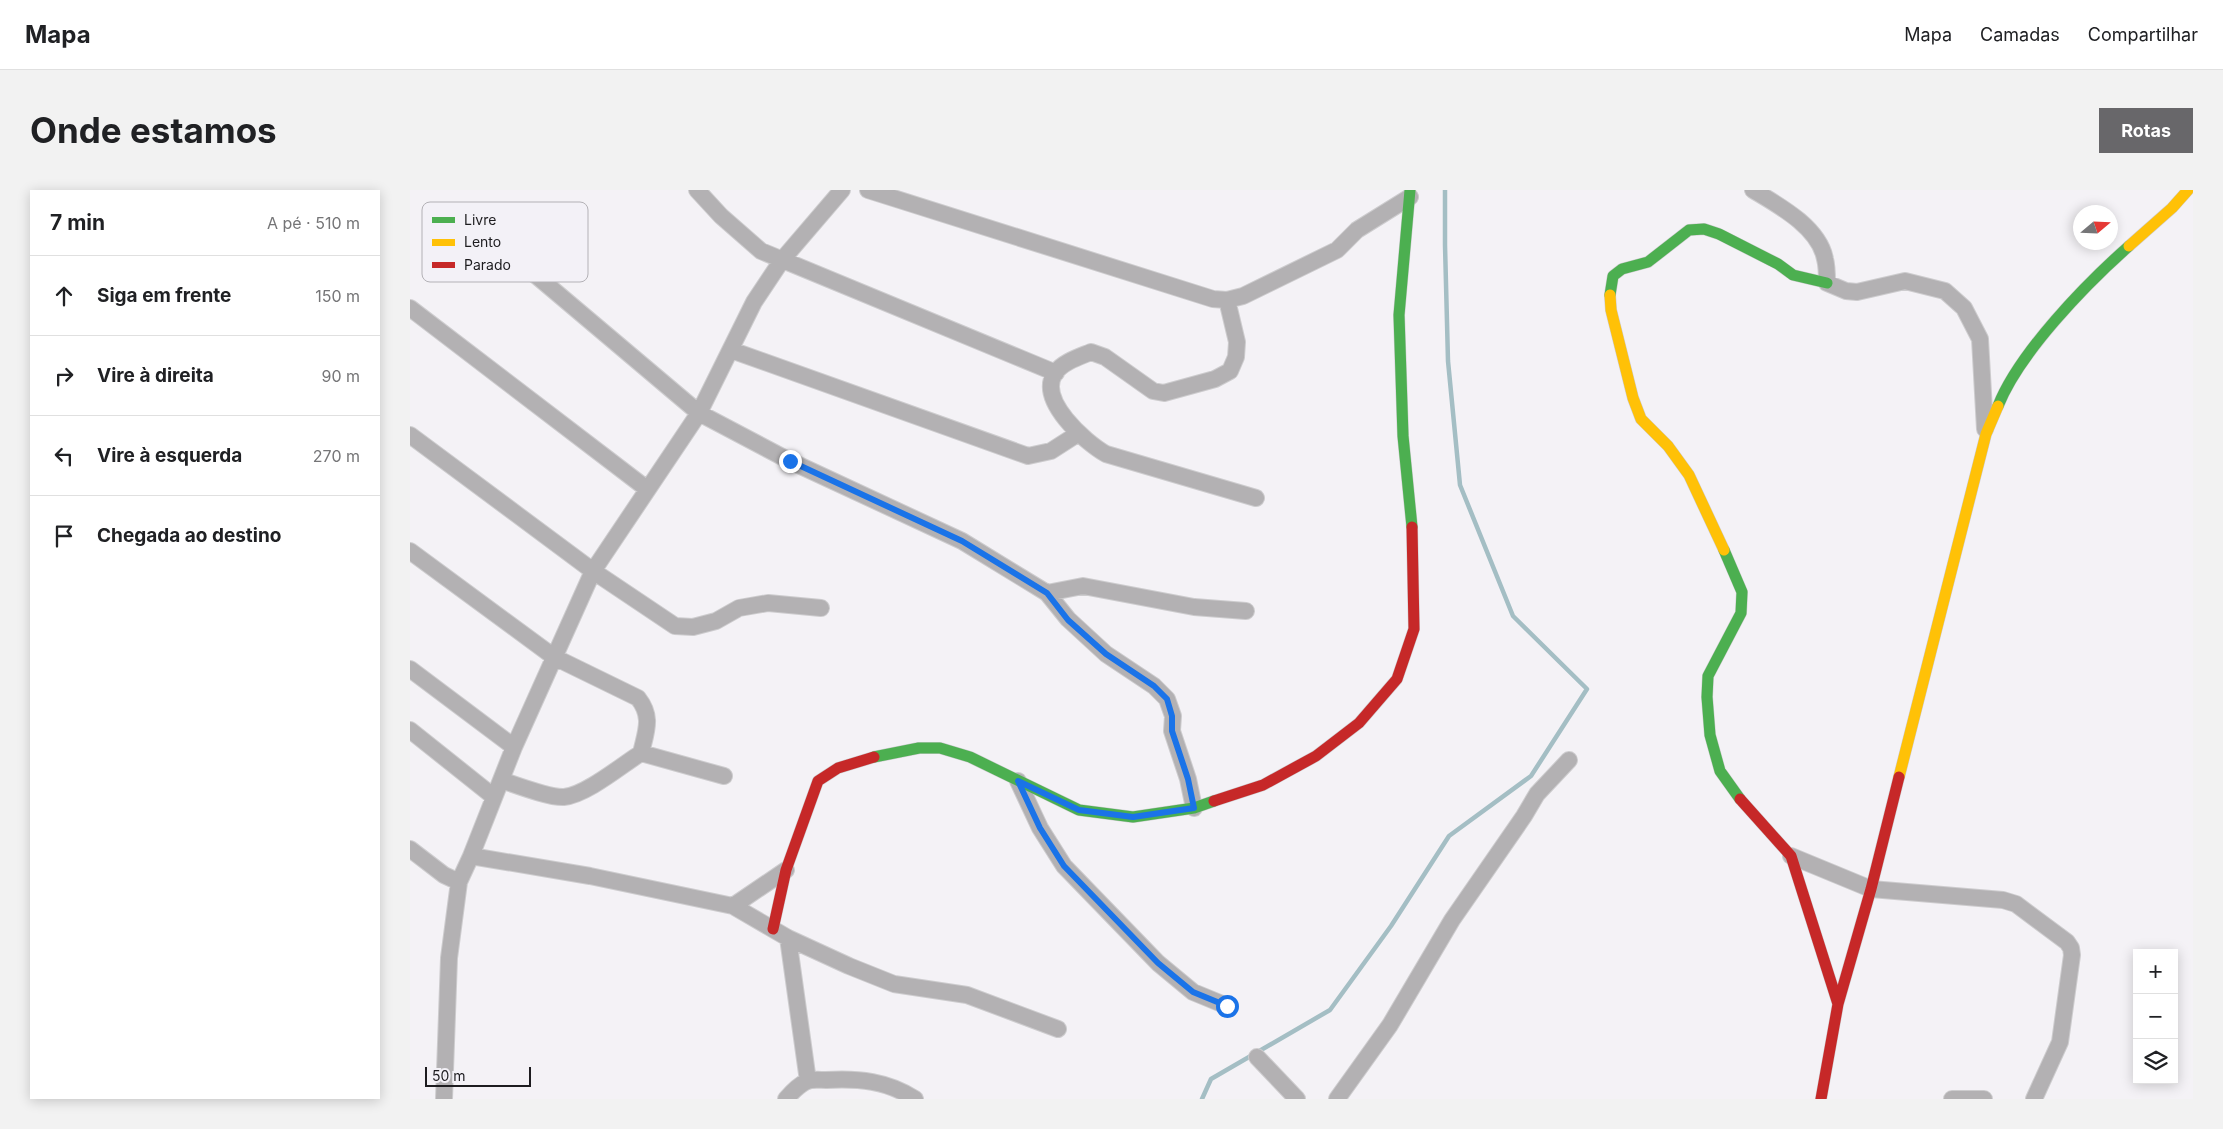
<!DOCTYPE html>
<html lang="pt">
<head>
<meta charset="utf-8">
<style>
	body { margin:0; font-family:Inter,sans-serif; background:#f2f2f2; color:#202124 }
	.controls { position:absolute; right:15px; bottom:15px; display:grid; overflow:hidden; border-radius:0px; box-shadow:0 2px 12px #0003 }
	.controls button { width:45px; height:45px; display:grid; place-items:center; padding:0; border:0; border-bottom:1px solid #e0e0e0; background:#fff; color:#202124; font:25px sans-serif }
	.compass { position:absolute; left:1663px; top:15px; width:45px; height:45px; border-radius:50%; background:#fff; box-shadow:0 2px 12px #0003; rotate:71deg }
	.scale { position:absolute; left:15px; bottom:12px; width:106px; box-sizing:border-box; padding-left:5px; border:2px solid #1d1c1f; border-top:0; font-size:14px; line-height:18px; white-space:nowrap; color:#1d1c1f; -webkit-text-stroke:4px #f3f1f7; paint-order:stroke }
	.stop { position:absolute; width:15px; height:15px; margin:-11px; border:4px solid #1a73e8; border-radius:50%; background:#fff }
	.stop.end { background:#1a73e8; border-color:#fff; box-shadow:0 1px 5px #0008 }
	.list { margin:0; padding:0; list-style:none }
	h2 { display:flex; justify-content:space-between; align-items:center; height:65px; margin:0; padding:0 20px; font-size:21px }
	h2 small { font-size:16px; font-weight:400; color:#757577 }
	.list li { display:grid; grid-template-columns:32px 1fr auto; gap:15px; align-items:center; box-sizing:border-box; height:80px; padding:0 20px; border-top:1px solid #e0e0e0 }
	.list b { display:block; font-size:19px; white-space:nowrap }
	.list em { font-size:16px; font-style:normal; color:#757577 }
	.icon { flex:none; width:28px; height:28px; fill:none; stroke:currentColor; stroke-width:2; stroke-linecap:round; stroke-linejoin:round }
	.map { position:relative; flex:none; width:1783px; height:909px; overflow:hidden; border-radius:0px }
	header { display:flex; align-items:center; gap:30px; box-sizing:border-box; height:70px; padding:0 25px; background:#fff; border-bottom:1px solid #e0e0e0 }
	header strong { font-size:24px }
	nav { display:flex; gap:28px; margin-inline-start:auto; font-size:18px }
	.intro { display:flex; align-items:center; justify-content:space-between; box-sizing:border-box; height:120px; padding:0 30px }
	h1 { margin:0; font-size:35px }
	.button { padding:12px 22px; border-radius:0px; background:#68676a; color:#fff; font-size:18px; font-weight:700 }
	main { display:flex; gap:30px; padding:0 30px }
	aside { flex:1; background:#fff; border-radius:0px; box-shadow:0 2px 12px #0003 }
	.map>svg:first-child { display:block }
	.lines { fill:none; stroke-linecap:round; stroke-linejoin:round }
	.stream { stroke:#a4bec4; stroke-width:4.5 }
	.street-casing { stroke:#cdccce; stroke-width:18 }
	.fast-casing { stroke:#cdccce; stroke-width:12 }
	.slow-casing { stroke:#cdccce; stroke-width:12 }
	.jam-casing { stroke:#cdccce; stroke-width:12 }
	.street { stroke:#b3b1b3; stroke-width:16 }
	.fast { stroke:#4caf50; stroke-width:11 }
	.slow { stroke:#ffc107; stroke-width:11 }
	.jam { stroke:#c62828; stroke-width:11 }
	.route { stroke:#1a73e8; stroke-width:6 }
	.key { fill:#f3f1f7; stroke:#b3b1b6; stroke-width:1 }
	.key-label { font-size:14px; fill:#1d1c1f }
</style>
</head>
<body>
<header>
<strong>Mapa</strong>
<nav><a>Mapa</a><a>Camadas</a><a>Compartilhar</a></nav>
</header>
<div class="intro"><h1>Onde estamos</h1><a class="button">Rotas</a></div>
<main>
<aside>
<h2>7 min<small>A pé · 510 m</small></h2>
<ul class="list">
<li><svg class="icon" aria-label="ahead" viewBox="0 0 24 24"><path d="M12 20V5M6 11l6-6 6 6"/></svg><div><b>Siga em frente</b></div><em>150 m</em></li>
<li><svg class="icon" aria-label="right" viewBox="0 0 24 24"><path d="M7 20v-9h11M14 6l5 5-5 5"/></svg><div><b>Vire à direita</b></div><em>90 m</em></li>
<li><svg class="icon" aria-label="left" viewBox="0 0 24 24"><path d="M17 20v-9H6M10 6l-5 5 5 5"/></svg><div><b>Vire à esquerda</b></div><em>270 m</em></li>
<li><svg class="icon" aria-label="arrive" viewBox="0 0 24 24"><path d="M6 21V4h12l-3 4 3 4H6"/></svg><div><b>Chegada ao destino</b></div></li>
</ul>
</aside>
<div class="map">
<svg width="1783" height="909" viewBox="0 0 1783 909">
	<rect width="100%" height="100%" fill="#f4f2f6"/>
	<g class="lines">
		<path class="stream" d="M 792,909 L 801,889 L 920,820 L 981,736 L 1039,646 L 1121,586 L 1177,499 L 1103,426 L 1050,295 L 1038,171 L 1035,55 L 1035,0"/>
		<g class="street-casing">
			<path id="street" d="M 287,0 L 311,26 L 351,61 L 646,183
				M 458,0 L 803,109 L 817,110 L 833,106 L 927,60 L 947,40 L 1000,7
				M 1343,0 C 1368,15 1409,37 1415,69 C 1417,76 1417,85 1417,93 L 1436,101 L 1447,102 L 1495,91 L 1535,101 L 1554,118 L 1570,149 L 1575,239
				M 122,82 L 289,223 L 380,271 L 552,351 L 637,403 L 658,429 L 696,464 L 744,496 L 757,509 L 763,526 L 762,541 L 778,589 L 784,618
				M 817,110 L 827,152 L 826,167 L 820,181 L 805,189 L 754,203 L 743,201 L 695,167 L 681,162 C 669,167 653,172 645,183 C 627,210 675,252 696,264 L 846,308
				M 0,118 L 237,299
				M 321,160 L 618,266 L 641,261 L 669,243
				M 0,245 L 183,381 L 265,436 L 283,437 L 306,431 L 329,418 L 358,413 L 411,418
				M 0,361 L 144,467 L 228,508 C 243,527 236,541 231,563
				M 637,403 L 673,396 L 784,417 L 836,421
				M 0,479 L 104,557
				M 0,540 L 84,607
				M 91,590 C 106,595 140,608 154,607 C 176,605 212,575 231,563 L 314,586
				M 608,591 L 630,638 L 654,676 L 748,773 L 783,802 L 817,816
				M 0,659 L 34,685 L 49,692
				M 61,666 L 180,686 L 323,716 L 378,748 L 439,776 L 484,794 L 557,805 L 648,839
				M 1381,666 L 1461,699 L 1593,710 L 1606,714 L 1657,752 L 1661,758 L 1662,765 L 1650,852 L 1624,909
				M 323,716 L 376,680
				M 378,748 L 398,891
				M 847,867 L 887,909
				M 34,909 L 39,768 L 49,692 L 61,666 L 104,557 L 183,381 L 289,223 L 344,112 L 372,70 L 432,0
				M 376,909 C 382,902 389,895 397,891 C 402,889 410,890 416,890 C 448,888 478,891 505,909
				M 927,909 L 980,835 L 1042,730 L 1114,626 L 1127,604 L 1159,570
				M 1542,909 L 1574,909"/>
		</g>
		<g class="fast-casing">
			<path id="fast" d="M 1000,0 L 989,125 L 993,246 L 1002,337
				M 1200,105 L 1203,86 L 1212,79 L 1238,72 L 1279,40 L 1294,39 L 1309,44 L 1368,74 L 1383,85 L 1417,93
				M 1588,216 C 1609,163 1675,95 1719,56
				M 1314,360 L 1332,402 L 1331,423 L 1298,486 L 1297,507 L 1300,545 L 1310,581 L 1330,609
				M 464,567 L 509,558 L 530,558 L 560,567 L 669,620 L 723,627 L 784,618 L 804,611"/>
		</g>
		<g class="slow-casing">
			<path id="slow" d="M 1719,56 L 1762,18 L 1778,0
				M 1200,105 L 1201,120 L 1223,208 L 1231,229 L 1258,256 L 1279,285 L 1314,360
				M 1489,587 L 1576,244 L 1588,216"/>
		</g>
		<g class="jam-casing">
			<path id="jam" d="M 1330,609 L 1381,666 L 1428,814
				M 804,611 L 853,595 L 906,566 L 949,533 L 987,489 L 1004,439 L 1002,337
				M 363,739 L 376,680 L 408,591 L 428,578 L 464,567
				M 1411,909 L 1428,814 L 1461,699 L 1489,587"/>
		</g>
		<use href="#street" class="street"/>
		<use href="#fast" class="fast"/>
		<use href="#slow" class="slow"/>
		<use href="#jam" class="jam"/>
	</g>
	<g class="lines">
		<path class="route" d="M 380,271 L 552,351 L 637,403 L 658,430 L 696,464 L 744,496 L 757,509 L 762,526 L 762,541 L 778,589 L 784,618 L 723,627 L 669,620 L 608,591 L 630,638 L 654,676 L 748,773 L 783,802 L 817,816"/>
	</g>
	<rect x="12" y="12" width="166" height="80" rx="8" class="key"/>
	<rect x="22" y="27" width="23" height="6" fill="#4caf50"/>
	<rect x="22" y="49" width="23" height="7" fill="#ffc107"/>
	<rect x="22" y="72" width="23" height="6" fill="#c62828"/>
	<g class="key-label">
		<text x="54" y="35">Livre</text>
		<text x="54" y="57">Lento</text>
		<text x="54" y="80">Parado</text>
	</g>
</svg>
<div class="controls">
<button>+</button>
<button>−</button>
<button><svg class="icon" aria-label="layers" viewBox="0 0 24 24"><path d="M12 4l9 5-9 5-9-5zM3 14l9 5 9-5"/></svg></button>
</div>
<svg class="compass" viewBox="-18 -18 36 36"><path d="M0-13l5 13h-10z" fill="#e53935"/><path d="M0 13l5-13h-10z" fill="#757577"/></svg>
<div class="scale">50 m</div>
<div class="stop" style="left:817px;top:816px"></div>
<div class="stop end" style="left:380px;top:271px"></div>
</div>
</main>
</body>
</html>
